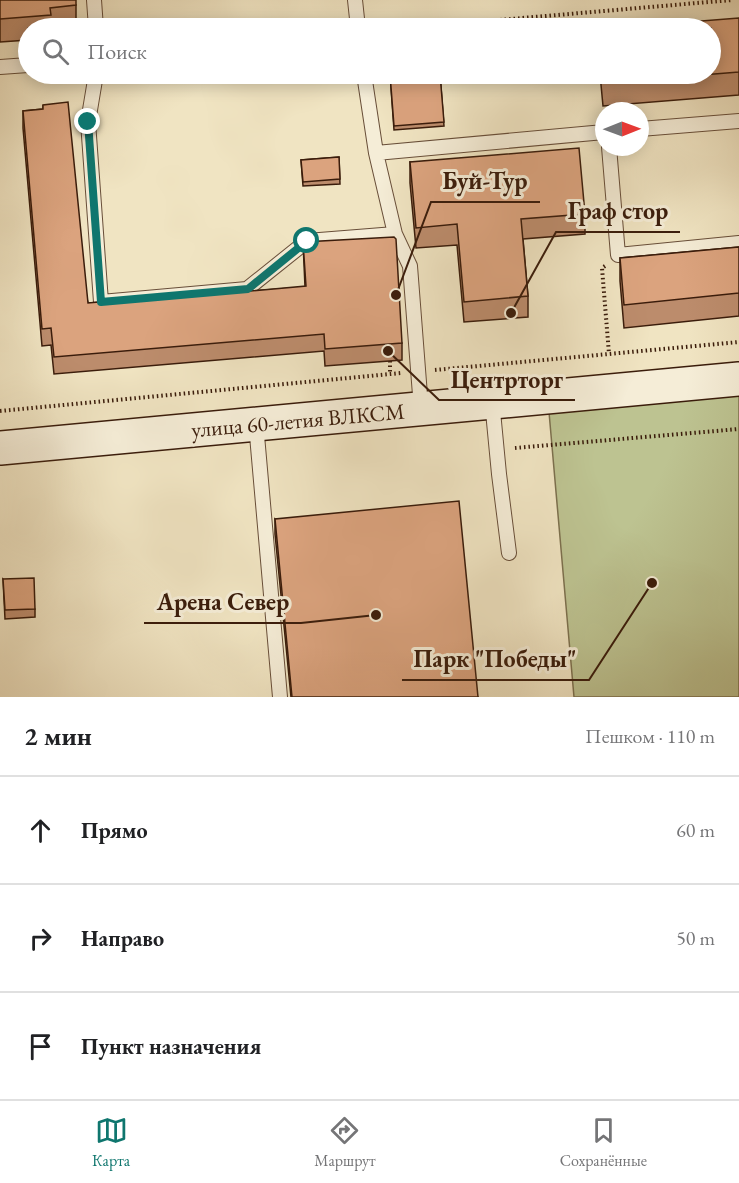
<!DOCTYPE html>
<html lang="ru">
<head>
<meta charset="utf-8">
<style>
	body { margin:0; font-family:"EB Garamond",serif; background:#f2f2f2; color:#202124 }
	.compass { position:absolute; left:595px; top:102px; width:54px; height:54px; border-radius:50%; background:#fff; box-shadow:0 3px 15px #0003; rotate:89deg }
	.stop { position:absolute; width:18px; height:18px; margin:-14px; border:4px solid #0f766e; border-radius:50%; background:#fff }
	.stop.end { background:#0f766e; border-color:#fff; box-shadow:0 2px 6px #0008 }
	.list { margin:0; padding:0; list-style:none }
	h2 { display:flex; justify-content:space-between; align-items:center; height:78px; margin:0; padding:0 24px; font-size:26px }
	h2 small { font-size:20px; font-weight:400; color:#757577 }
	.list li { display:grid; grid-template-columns:39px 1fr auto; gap:18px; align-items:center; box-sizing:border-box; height:108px; padding:0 24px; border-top:2px solid #e0e0e0 }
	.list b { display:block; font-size:22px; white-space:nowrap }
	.list em { font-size:20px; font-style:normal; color:#757577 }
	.icon { flex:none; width:33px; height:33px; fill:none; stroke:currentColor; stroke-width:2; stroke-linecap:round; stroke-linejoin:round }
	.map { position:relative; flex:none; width:739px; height:697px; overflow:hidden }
	.search { position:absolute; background:#fff; box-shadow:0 3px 15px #0003; left:18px; right:18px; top:18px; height:66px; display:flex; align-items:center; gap:15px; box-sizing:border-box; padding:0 21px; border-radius:33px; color:#757577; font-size:22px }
	.sheet { height:402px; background:#fff }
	nav { display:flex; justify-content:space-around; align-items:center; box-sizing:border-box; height:84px; border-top:2px solid #e0e0e0; background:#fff; font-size:16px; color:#757577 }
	nav a { display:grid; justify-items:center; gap:3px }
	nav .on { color:#0f766e }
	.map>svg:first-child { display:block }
	.green { fill:#bdc391; stroke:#7c704e; stroke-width:1.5 }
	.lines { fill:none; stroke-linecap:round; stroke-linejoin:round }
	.lane-casing { stroke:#684e39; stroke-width:16 }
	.secondary-casing { stroke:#3a1c0b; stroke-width:36 }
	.path { stroke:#3a1c0b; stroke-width:4; stroke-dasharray:1.5 3; stroke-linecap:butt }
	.lane { stroke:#f5edd7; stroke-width:14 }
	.secondary { stroke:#f5edd7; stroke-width:33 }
	.wall { fill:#bc8c6c; stroke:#3a1c0b; stroke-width:1.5 }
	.building { fill:#dba37e; stroke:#3a1c0b; stroke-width:1.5 }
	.route { stroke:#0f766e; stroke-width:8 }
	.labels { text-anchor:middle; stroke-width:6; stroke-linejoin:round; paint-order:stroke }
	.street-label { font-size:22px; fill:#3a1c0b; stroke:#f5edd7 }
	.leader { fill:none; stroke:#3a1c0b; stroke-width:2 }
	.callout-dot { fill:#3a1c0b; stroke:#f5edd7; stroke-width:2 }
	.callout-label { font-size:24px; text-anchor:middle; font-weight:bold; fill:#3a1c0b; stroke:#f5edd7; stroke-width:6; stroke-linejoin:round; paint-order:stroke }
</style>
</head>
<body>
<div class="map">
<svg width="739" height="697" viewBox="0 0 739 697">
	<rect width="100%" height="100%" fill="#f0e4c2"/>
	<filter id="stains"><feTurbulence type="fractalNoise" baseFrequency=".00333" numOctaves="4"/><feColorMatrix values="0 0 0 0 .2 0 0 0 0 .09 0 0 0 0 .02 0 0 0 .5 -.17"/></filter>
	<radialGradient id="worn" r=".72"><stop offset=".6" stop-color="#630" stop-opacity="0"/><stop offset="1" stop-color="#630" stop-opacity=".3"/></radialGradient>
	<path class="green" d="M 739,394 L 739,697 L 574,697 L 549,412 Z"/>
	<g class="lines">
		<g class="lane-casing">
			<path id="lane" d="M 94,0 L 96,28
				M 355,0 L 358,28
				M 0,67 L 28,65
				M 96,74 L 88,122 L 101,302 L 247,289 L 307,241 L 395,234
				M 364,74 L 376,153 L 395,234 L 410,266 L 421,408
				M 640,129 L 739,121
				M 609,147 L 618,255 L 739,243
				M 376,153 L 604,132
				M 492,401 L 499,474 L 509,553
				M 256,424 L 280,697"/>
		</g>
		<g class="secondary-casing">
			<path id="secondary" d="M 0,448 L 739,379"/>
		</g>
		<path class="path" d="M 406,28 L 732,0
			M 605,266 L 602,268 L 609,354
			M 390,361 L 390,374
			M 435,370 L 739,342
			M 0,411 L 401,373
			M 515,448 L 739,429"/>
		<use href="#lane" class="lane"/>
		<use href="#secondary" class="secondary"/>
	</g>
	<path class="wall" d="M 0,0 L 76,5 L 76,28 L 28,28 L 28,40 L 0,42 Z
		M 739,18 L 739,95 L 603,106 L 600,74 L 711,74 Z
		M 390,74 L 440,74 L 444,126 L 394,130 Z
		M 43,105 L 88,303 L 305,287 L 303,242 L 402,343 L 402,360 L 325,366 L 324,351 L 54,374 L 51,345 L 42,346 L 23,128 L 23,111 L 43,109 Z
		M 339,157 L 340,184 L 303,186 L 301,160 Z
		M 410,162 L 585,214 L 585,234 L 523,239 L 528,296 L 528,317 L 464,322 L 457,245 L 416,248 L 410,183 Z
		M 739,247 L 739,316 L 624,328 L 620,281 L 620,258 Z
		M 275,519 L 478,697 L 291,697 L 275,534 Z
		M 3,579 L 35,609 L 35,617 L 5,619 Z"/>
	<path class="building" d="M 0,0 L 76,0 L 76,5 L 50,8 L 51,15 L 0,19 Z
		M 739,18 L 739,72 L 603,83 L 602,74 L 711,74 L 711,28 L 613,28 Z
		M 390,74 L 440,74 L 444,122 L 394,126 Z
		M 68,102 L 88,303 L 239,290 L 240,292 L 306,286 L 303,242 L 394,237 L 396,239 L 402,343 L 325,349 L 324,334 L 54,357 L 51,328 L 42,329 L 23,111 L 43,109 L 43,105 Z
		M 579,148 L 585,214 L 521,219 L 528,296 L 464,302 L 457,224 L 416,228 L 410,162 Z
		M 339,157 L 340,179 L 303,182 L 301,160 Z
		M 739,247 L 739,293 L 624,305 L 620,258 Z
		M 459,501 L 478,697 L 292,697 L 275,519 Z
		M 34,578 L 35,609 L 5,610 L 3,579 Z"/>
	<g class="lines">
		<path class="route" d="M 88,122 L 101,302 L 248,289 L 307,241"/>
	</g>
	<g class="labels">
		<g class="street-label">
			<text transform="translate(298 420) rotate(-5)" y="8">улица 60-летия ВЛКСМ</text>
		</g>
	</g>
	<path class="leader" d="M396 295L431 202H540M511 313L556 232H680M388 351L439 400H575M376 615L301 623H144M652 583L589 680H402"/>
	<g class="callout-dot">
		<circle cx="396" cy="295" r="6"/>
		<circle cx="511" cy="313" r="6"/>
		<circle cx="388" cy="351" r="6"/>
		<circle cx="376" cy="615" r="6"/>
		<circle cx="652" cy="583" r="6"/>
	</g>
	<g class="callout-label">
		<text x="485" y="189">Буй-Тур</text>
		<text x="618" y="219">Граф стор</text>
		<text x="507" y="388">Центрторг</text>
		<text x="223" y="610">Арена Север</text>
		<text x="495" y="667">Парк "Победы"</text>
	</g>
	<rect width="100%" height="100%" filter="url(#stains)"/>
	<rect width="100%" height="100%" fill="url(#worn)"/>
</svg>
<svg class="compass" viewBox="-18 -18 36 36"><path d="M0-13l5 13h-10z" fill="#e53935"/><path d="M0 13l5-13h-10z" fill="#757577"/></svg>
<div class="stop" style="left:307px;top:241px"></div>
<div class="stop end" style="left:88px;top:122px"></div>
<div class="search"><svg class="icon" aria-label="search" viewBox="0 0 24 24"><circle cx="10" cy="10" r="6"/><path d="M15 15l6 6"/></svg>Поиск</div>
</div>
<section class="sheet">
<h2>2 мин<small>Пешком · 110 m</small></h2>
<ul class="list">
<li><svg class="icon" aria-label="ahead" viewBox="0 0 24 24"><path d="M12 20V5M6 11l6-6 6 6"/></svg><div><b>Прямо</b></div><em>60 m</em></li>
<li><svg class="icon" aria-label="right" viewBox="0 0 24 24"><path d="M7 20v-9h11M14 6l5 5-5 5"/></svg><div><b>Направо</b></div><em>50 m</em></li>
<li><svg class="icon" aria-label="arrive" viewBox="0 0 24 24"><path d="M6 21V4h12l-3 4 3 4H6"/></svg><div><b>Пункт назначения</b></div></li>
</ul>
</section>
<nav>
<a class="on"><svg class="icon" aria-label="map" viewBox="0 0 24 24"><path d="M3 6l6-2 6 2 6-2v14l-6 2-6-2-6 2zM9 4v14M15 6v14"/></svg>Карта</a>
<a><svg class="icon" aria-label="directions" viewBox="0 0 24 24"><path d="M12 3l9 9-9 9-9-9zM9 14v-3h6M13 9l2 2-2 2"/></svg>Маршрут</a>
<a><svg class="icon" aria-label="saved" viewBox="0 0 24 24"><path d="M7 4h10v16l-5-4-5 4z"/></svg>Сохранённые</a>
</nav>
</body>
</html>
